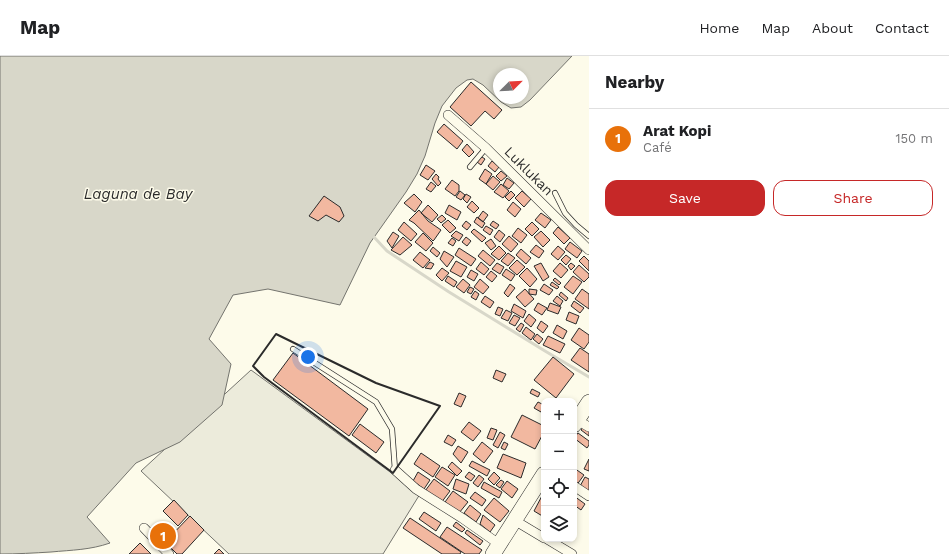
<!DOCTYPE html>
<html lang="en">
<head>
<meta charset="utf-8">
<style>
	body { margin:0; font-family:"Work Sans",sans-serif; background:#f6f6f6; color:#202124 }
	.controls { position:absolute; right:12px; bottom:12px; display:grid; overflow:hidden; border-radius:8px; box-shadow:0 2px 6px #0003 }
	.controls button { width:36px; height:36px; display:grid; place-items:center; padding:0; border:0; border-bottom:1px solid #e0e0e0; background:#fff; color:#202124; font:20px sans-serif }
	.compass { position:absolute; left:493px; top:12px; width:36px; height:36px; border-radius:50%; background:#fff; box-shadow:0 2px 6px #0003; rotate:66deg }
	.you { position:absolute; left:308px; top:301px; width:14px; height:14px; margin:-10px; border:3px solid #fff; border-radius:50%; background:#1a73e8; box-shadow:0 0 0 6px #1a73e833 }
	.badge { display:grid; place-items:center; width:26px; height:26px; border-radius:50%; background:#c62828; color:#fff; font-size:13px; font-weight:700 }
	.pin { position:absolute; translate:-50% -50%; border:2px solid #fff; box-shadow:0 1px 4px #0006 }
	.list { margin:0; padding:0; list-style:none }
	h2 { display:flex; justify-content:space-between; align-items:center; height:52px; margin:0; padding:0 16px; font-size:17px }
	h2 small { font-size:13px; font-weight:400; color:#757577 }
	.list li { display:grid; grid-template-columns:26px 1fr auto; gap:12px; align-items:center; box-sizing:border-box; height:60px; padding:0 16px; border-top:1px solid #e0e0e0 }
	.list b { display:block; font-size:15px; white-space:nowrap }
	.list p { margin:0; font-size:13px; white-space:nowrap; color:#757577 }
	.list em { font-size:13px; font-style:normal; color:#757577 }
	.actions { display:flex; gap:8px; padding:12px 16px }
	.actions a { flex:1; padding:9px 0; border:1px solid #c62828; border-radius:12px; text-align:center; font-size:14px; color:#c62828 }
	.actions .main { background:#c62828; color:#fff }
	.icon { flex:none; width:22px; height:22px; fill:none; stroke:currentColor; stroke-width:2; stroke-linecap:round; stroke-linejoin:round }
	.map { position:relative; flex:none; width:589px; height:498px; overflow:hidden }
	header { display:flex; align-items:center; gap:24px; box-sizing:border-box; height:56px; padding:0 20px; background:#fff; border-bottom:1px solid #e0e0e0 }
	header strong { font-size:19px }
	nav { display:flex; gap:22px; margin-inline-start:auto; font-size:14px }
	main { display:flex }
	aside { flex:1; background:#fff }
	.map>svg:first-child { display:block }
	.green { fill:#ecebdb; stroke:#74746e }
	.water { fill:#d8d7c9; stroke:#74746e; fill-rule:evenodd }
	.lines { fill:none; stroke-linecap:round; stroke-linejoin:round }
	.stream { stroke:#d8d7c9; stroke-width:3 }
	.building { fill:#f2b8a0; stroke:#2b2b2b }
	.lane-casing { stroke:#2b2b2b; stroke-width:6 }
	.street-casing { stroke:#2b2b2b; stroke-width:10 }
	.primary-casing { stroke:#2b2b2b; stroke-width:16 }
	.lane { stroke:#fdfbea; stroke-width:4.5 }
	.street { stroke:#fdfbea; stroke-width:9 }
	.primary { stroke:#fdfbea; stroke-width:15 }
	.wall { stroke:#2b2b2b; stroke-width:2 }
	.labels { text-anchor:middle; stroke-width:3; stroke-linejoin:round; paint-order:stroke }
	.street-label { font-size:14px; fill:#2b2b2b; stroke:#fdfbea }
	.water-label { font-size:15px; font-style:italic; fill:#2b2b2b; stroke:#fdfbea }
</style>
</head>
<body>
<header>
<strong>Map</strong>
<nav><a>Home</a><a>Map</a><a>About</a><a>Contact</a></nav>
</header>
<main>
<div class="map">
<svg width="589" height="498" viewBox="0 0 589 498">
	<rect width="100%" height="100%" fill="#fdfbea"/>
	<path class="green" d="M 251,314 L 420,438 L 383,498 L 229,498 L 141,415 Z"/>
	<path class="water" d="M 0,0 L 572,0 L 530,44 L 521,51 L 511,52 L 501,46 L 483,29 L 473,23 L 467,24 L 456,32 L 442,50 L 435,67 L 425,100 L 417,118 L 406,136 L 370,187 L 340,249 L 268,233 L 233,239 L 209,283 L 231,308 L 222,349 L 180,386 L 136,407 L 87,461 L 110,487 C 90,494 72,494 51,496 C 34,497 17,498 0,498 ZM 499,18 L 523,18 L 523,42 L 499,42 Z"/>
	<g class="lines">
		<path class="stream" d="M 373,180 L 387,195 L 449,236 L 545,295 L 589,321"/>
	</g>
	<path class="building" d="M 471,26 L 502,54 L 494,63 L 485,55 L 471,70 L 450,51 Z
		M 444,68 L 463,85 L 457,93 L 437,76 Z
		M 467,88 L 474,96 L 469,101 L 462,94 Z
		M 482,101 L 485,103 L 481,109 L 477,106 Z
		M 492,105 L 499,111 L 495,116 L 488,110 Z
		M 426,109 L 435,115 L 428,124 L 420,119 Z
		M 485,113 L 492,118 L 486,128 L 479,123 Z
		M 501,115 L 507,120 L 501,125 L 496,120 Z
		M 436,118 L 439,121 L 438,123 L 441,127 L 438,130 L 432,123 Z
		M 493,120 L 500,126 L 493,134 L 486,128 Z
		M 507,122 L 514,127 L 509,133 L 503,129 Z
		M 452,124 L 459,129 L 459,135 L 455,140 L 445,133 Z
		M 431,126 L 436,130 L 431,136 L 426,133 Z
		M 501,128 L 509,135 L 503,142 L 494,136 Z
		M 460,135 L 465,139 L 461,144 L 456,141 Z
		M 511,135 L 515,139 L 509,145 L 505,141 Z
		M 522,135 L 531,143 L 524,151 L 515,142 Z
		M 414,138 L 422,146 L 415,156 L 404,147 Z
		M 466,138 L 471,141 L 467,147 L 463,143 Z
		M 324,140 L 340,151 L 344,160 L 339,166 L 326,159 L 318,165 L 309,160 Z
		M 472,145 L 479,152 L 474,157 L 467,151 Z
		M 513,146 L 521,153 L 515,161 L 507,154 Z
		M 428,149 L 438,159 L 432,166 L 421,157 Z
		M 449,149 L 461,156 L 457,164 L 445,157 Z
		M 419,154 L 428,165 L 441,174 L 434,184 L 433,185 L 414,167 L 409,164 Z
		M 483,155 L 488,159 L 483,166 L 478,162 Z
		M 541,157 L 551,164 L 545,172 L 535,164 Z
		M 442,159 L 446,163 L 441,167 L 437,163 Z
		M 477,161 L 485,167 L 482,172 L 474,166 Z
		M 448,164 L 456,172 L 450,177 L 442,169 Z
		M 466,165 L 471,169 L 467,174 L 462,170 Z
		M 493,165 L 499,169 L 496,173 L 490,169 Z
		M 404,166 L 417,178 L 411,185 L 398,174 Z
		M 532,166 L 539,173 L 532,180 L 525,173 Z
		M 486,170 L 493,174 L 490,179 L 483,174 Z
		M 558,171 L 570,182 L 564,188 L 553,177 Z
		M 518,172 L 527,179 L 521,187 L 512,180 Z
		M 474,173 L 486,182 L 482,186 L 471,176 Z
		M 499,174 L 505,179 L 500,186 L 494,181 Z
		M 456,175 L 463,179 L 459,185 L 451,180 Z
		M 541,175 L 550,184 L 543,191 L 534,181 Z
		M 393,176 L 399,180 L 392,192 L 387,185 Z
		M 423,177 L 433,187 L 426,195 L 415,186 Z
		M 509,180 L 518,188 L 511,196 L 502,188 Z
		M 403,181 L 412,189 L 400,199 L 391,194 Z
		M 466,181 L 471,185 L 467,190 L 462,186 Z
		M 452,182 L 456,185 L 453,190 L 448,187 Z
		M 491,183 L 496,190 L 491,194 L 485,187 Z
		M 570,186 L 582,195 L 577,202 L 565,193 Z
		M 536,189 L 544,195 L 539,202 L 530,196 Z
		M 499,190 L 506,197 L 499,204 L 491,198 Z
		M 558,190 L 565,196 L 558,204 L 551,198 Z
		M 433,191 L 440,197 L 437,201 L 430,195 Z
		M 459,192 L 476,203 L 471,210 L 455,199 Z
		M 521,193 L 531,202 L 526,208 L 516,199 Z
		M 483,194 L 495,204 L 490,210 L 478,200 Z
		M 444,195 L 454,201 L 447,211 L 440,203 Z
		M 420,196 L 430,204 L 423,212 L 413,204 Z
		M 508,197 L 515,202 L 508,210 L 501,205 Z
		M 566,199 L 571,203 L 566,209 L 561,204 Z
		M 584,200 L 589,205 L 589,215 L 579,205 Z
		M 517,204 L 525,211 L 517,219 L 509,212 Z
		M 456,205 L 467,211 L 461,221 L 450,215 Z
		M 430,206 L 434,208 L 431,213 L 425,212 Z
		M 481,206 L 489,213 L 484,219 L 476,213 Z
		M 497,207 L 504,211 L 500,218 L 492,213 Z
		M 541,207 L 549,221 L 543,225 L 534,210 Z
		M 560,207 L 568,214 L 561,222 L 553,215 Z
		M 571,207 L 575,210 L 571,214 L 568,210 Z
		M 579,209 L 589,218 L 589,221 L 584,226 L 573,216 Z
		M 442,212 L 449,217 L 442,225 L 436,219 Z
		M 527,212 L 537,223 L 530,231 L 519,220 Z
		M 506,213 L 515,219 L 511,225 L 502,219 Z
		M 471,214 L 478,218 L 474,225 L 467,221 Z
		M 491,215 L 497,220 L 492,226 L 486,221 Z
		M 448,220 L 457,226 L 454,231 L 445,225 Z
		M 573,220 L 582,226 L 573,238 L 564,231 Z
		M 555,222 L 561,227 L 559,229 L 553,224 Z
		M 463,223 L 470,229 L 464,237 L 456,231 Z
		M 480,223 L 489,231 L 483,238 L 474,231 Z
		M 552,226 L 559,231 L 557,233 L 550,229 Z
		M 510,228 L 515,232 L 508,241 L 504,237 Z
		M 544,228 L 553,234 L 549,239 L 540,234 Z
		M 470,231 L 474,233 L 471,238 L 467,236 Z
		M 525,233 L 534,243 L 525,251 L 516,241 Z
		M 529,233 L 537,234 L 536,239 L 529,238 Z
		M 582,233 L 589,238 L 589,253 L 575,243 Z
		M 475,235 L 479,238 L 476,244 L 471,241 Z
		M 561,236 L 568,242 L 566,245 L 559,239 Z
		M 485,240 L 494,246 L 490,252 L 481,246 Z
		M 557,240 L 563,245 L 560,250 L 553,245 Z
		M 574,245 L 584,252 L 580,257 L 571,250 Z
		M 538,247 L 547,252 L 542,259 L 534,254 Z
		M 550,247 L 561,251 L 558,258 L 547,254 Z
		M 514,248 L 526,255 L 523,262 L 511,255 Z
		M 498,251 L 503,253 L 500,260 L 495,258 Z
		M 506,254 L 512,257 L 508,265 L 501,262 Z
		M 569,256 L 579,260 L 576,268 L 566,264 Z
		M 529,258 L 536,264 L 531,271 L 524,265 Z
		M 514,259 L 520,262 L 515,270 L 509,267 Z
		M 541,265 L 548,270 L 543,277 L 537,272 Z
		M 521,267 L 524,269 L 520,276 L 516,273 Z
		M 557,269 L 567,275 L 563,283 L 553,277 Z
		M 526,271 L 535,278 L 531,284 L 522,277 Z
		M 579,272 L 589,279 L 589,286 L 584,293 L 571,284 Z
		M 537,278 L 543,283 L 539,288 L 533,283 Z
		M 548,280 L 565,288 L 560,297 L 543,289 Z
		M 580,292 L 589,298 L 589,316 L 571,304 Z
		M 293,297 L 368,353 L 349,380 L 273,324 Z
		M 553,301 L 574,318 L 556,342 L 534,324 Z
		M 496,314 L 506,318 L 502,326 L 493,322 Z
		M 532,333 L 540,337 L 538,341 L 530,337 Z
		M 459,337 L 466,340 L 461,351 L 454,348 Z
		M 538,346 L 544,349 L 541,356 L 534,352 Z
		M 522,359 L 544,370 L 544,376 L 535,393 L 511,381 Z
		M 469,366 L 481,375 L 473,385 L 461,376 Z
		M 360,368 L 384,386 L 376,397 L 352,379 Z
		M 583,371 L 589,376 L 589,380 L 581,374 Z
		M 491,372 L 497,374 L 493,384 L 487,382 Z
		M 500,376 L 505,379 L 498,392 L 493,389 Z
		M 578,377 L 589,385 L 589,389 L 587,392 L 574,382 Z
		M 448,379 L 456,384 L 452,390 L 444,386 Z
		M 482,386 L 493,395 L 484,407 L 473,398 Z
		M 504,386 L 508,388 L 505,394 L 501,392 Z
		M 458,390 L 468,396 L 461,407 L 453,398 Z
		M 421,397 L 440,410 L 433,421 L 414,408 Z
		M 503,398 L 526,407 L 521,422 L 497,412 Z
		M 589,403 L 589,415 L 584,413 Z
		M 472,405 L 490,414 L 487,420 L 469,410 Z
		M 452,406 L 462,415 L 457,420 L 448,411 Z
		M 442,411 L 455,419 L 448,430 L 435,421 Z
		M 574,412 L 584,419 L 576,430 L 574,429 Z
		M 418,416 L 430,424 L 424,433 L 413,425 Z
		M 469,416 L 475,420 L 471,425 L 465,421 Z
		M 494,416 L 500,422 L 494,429 L 488,423 Z
		M 479,419 L 484,423 L 478,431 L 473,427 Z
		M 585,421 L 589,423 L 589,438 L 579,432 Z
		M 434,423 L 450,435 L 441,447 L 425,435 Z
		M 456,423 L 469,428 L 466,438 L 453,433 Z
		M 501,424 L 504,426 L 500,432 L 496,429 Z
		M 507,425 L 518,433 L 512,442 L 501,433 Z
		M 484,426 L 502,436 L 499,442 L 481,432 Z
		M 453,435 L 468,446 L 459,457 L 445,446 Z
		M 475,436 L 486,444 L 482,450 L 470,442 Z
		M 544,436 L 544,461 L 534,455 Z
		M 574,440 L 585,448 L 581,454 L 574,449 Z
		M 494,442 L 509,455 L 500,466 L 484,454 Z
		M 174,444 L 188,459 L 178,470 L 163,455 Z
		M 470,449 L 481,458 L 476,466 L 464,457 Z
		M 424,456 L 441,467 L 436,475 L 419,463 Z
		M 483,459 L 495,469 L 490,476 L 480,468 Z
		M 190,460 L 204,474 L 182,498 L 177,498 L 165,486 Z
		M 410,462 L 461,496 L 460,498 L 442,498 L 403,472 Z
		M 456,466 L 465,473 L 462,476 L 453,470 Z
		M 447,471 L 482,494 L 479,498 L 465,498 L 440,481 Z
		M 467,474 L 483,485 L 480,489 L 465,477 Z
		M 140,487 L 151,498 L 129,498 Z
		M 219,493 L 224,498 L 214,498 Z"/>
	<g class="lines">
		<g class="lane-casing">
			<path id="lane" d="M 470,111 L 486,92
				M 555,137 L 565,157 L 576,169 L 589,180
				M 293,293 L 376,346 L 392,373 L 395,414"/>
		</g>
		<g class="street-casing">
			<path id="street" d="M 448,59 L 486,92 L 589,194
				M 577,364 L 589,371
				M 395,414 L 416,433 L 462,462 L 499,488
				M 574,430 L 589,440
				M 514,464 L 544,482
				M 144,472 L 169,498
				M 547,483 L 572,498"/>
		</g>
		<g class="primary-casing">
			<path id="primary" d="M 574,369 L 589,346
				M 493,498 L 544,418"/>
		</g>
		<use href="#lane" class="lane"/>
		<use href="#street" class="street"/>
		<use href="#primary" class="primary"/>
		<path class="wall" d="M 276,278 L 376,327 L 440,350 L 393,417 L 264,321 L 253,310 Z"/>
	</g>
	<g class="labels">
		<g class="street-label">
			<text transform="translate(529 115) rotate(45)" y="5">Luklukan</text>
		</g>
		<g class="water-label">
			<text x="138" y="143">Laguna de Bay</text>
		</g>
	</g>
</svg>
<div class="controls">
<button>+</button>
<button>−</button>
<button><svg class="icon" aria-label="locate" viewBox="0 0 24 24"><circle cx="12" cy="12" r="6"/><path d="M12 2v4M12 18v4M2 12h4M18 12h4"/></svg></button>
<button><svg class="icon" aria-label="layers" viewBox="0 0 24 24"><path d="M12 4l9 5-9 5-9-5zM3 14l9 5 9-5"/></svg></button>
</div>
<svg class="compass" viewBox="-18 -18 36 36"><path d="M0-13l5 13h-10z" fill="#e53935"/><path d="M0 13l5-13h-10z" fill="#757577"/></svg>
<div class="you"></div>
<div class="pin badge" style="left:163px;top:480px;background:#e8710a">1</div>
</div>
<aside>
<h2>Nearby<small></small></h2>
<ul class="list">
<li><span class="badge" style="background:#e8710a">1</span><div><b>Arat Kopi</b><p>Café</p></div><em>150 m</em></li>
</ul>
<div class="actions"><a class="main">Save</a><a>Share</a></div>
</aside>
</main>
</body>
</html>
